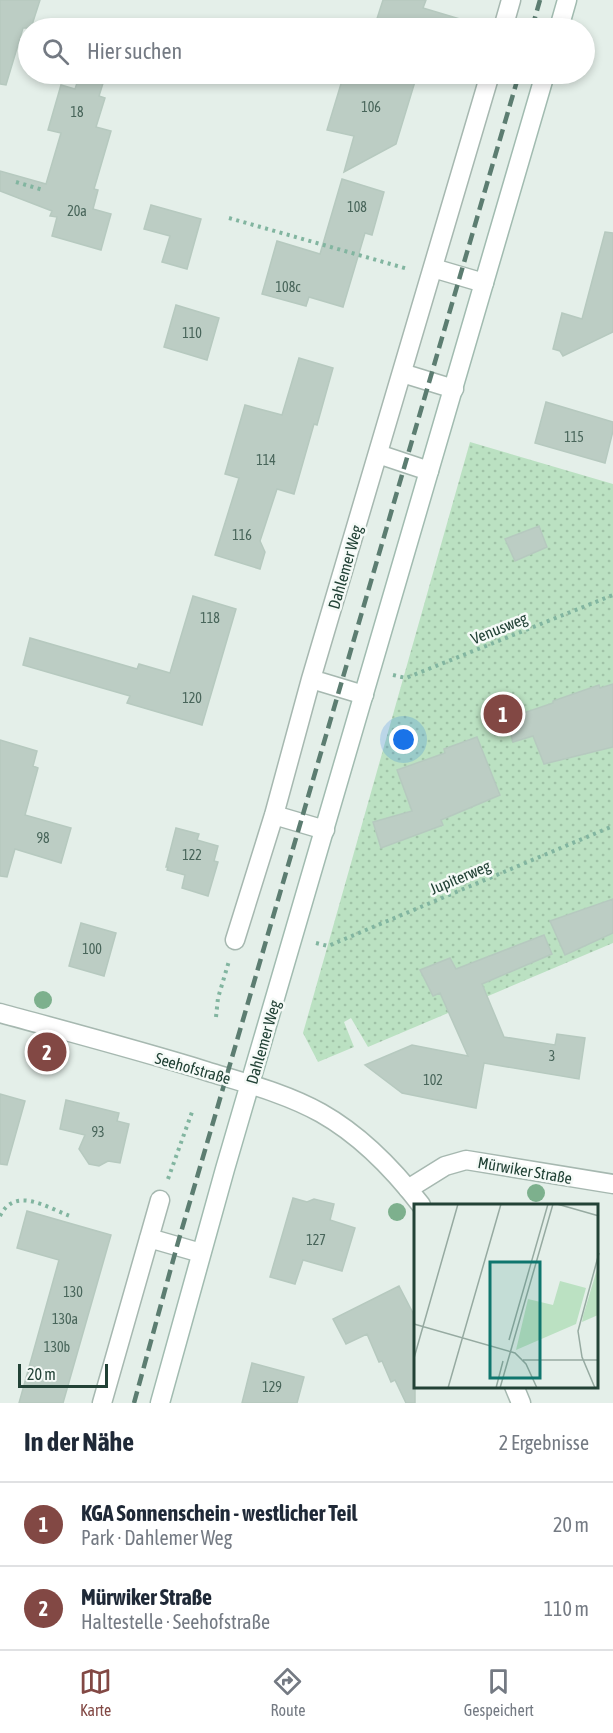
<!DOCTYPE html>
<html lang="de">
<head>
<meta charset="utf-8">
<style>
	body { margin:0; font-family:"Asap Condensed",sans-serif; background:#f2f2f3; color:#1f2937 }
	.scale { position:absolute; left:18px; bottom:15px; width:90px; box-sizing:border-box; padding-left:6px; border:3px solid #224236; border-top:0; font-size:16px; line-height:21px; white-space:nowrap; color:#224236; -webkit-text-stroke:4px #f5faf7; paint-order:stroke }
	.you { position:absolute; left:404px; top:740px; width:21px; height:21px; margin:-15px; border:4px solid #fff; border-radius:50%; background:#1a73e8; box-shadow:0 0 0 9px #1a73e833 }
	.badge { display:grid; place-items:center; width:39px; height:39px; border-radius:50%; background:#824844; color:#fff; font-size:20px; font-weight:700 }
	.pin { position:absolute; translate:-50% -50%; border:3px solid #fff; box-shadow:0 2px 6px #0006 }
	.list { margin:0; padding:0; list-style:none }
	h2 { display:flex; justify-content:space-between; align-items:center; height:78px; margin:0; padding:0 24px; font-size:26px }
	h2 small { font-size:20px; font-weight:400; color:#747a83 }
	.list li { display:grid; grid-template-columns:39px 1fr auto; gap:18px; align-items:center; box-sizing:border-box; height:84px; padding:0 24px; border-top:2px solid #e0e1e3 }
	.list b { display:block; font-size:22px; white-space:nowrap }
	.list p { margin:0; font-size:20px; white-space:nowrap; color:#747a83 }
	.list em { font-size:20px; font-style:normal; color:#747a83 }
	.icon { flex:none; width:33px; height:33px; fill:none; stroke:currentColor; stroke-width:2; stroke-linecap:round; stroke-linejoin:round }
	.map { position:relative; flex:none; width:613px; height:1403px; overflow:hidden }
	.search { position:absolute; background:#fff; box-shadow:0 3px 9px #0003; left:18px; right:18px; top:18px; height:66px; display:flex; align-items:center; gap:15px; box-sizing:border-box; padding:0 21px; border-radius:33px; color:#747a83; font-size:22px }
	.sheet { height:246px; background:#fff }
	nav { display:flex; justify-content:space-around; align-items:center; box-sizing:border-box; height:84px; border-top:2px solid #e0e1e3; background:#fff; font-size:16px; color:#747a83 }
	nav a { display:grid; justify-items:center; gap:3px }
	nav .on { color:#824844 }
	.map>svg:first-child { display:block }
	.grass { fill:url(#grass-dots) }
	.building { fill:#bccdc4; stroke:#b6c9bf; stroke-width:1.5 }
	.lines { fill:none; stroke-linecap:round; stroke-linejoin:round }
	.minor-casing { stroke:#a6b8b0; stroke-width:21 }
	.tertiary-casing { stroke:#a6b8b0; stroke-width:21 }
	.secondary-casing { stroke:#a1bbb0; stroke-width:21 }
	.path { stroke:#82b5a0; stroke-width:4; stroke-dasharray:3 4.5; stroke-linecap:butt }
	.minor { stroke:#fff; stroke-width:18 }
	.tertiary { stroke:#fff; stroke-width:18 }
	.secondary { stroke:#fff; stroke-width:18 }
	.rail { stroke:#5c7d71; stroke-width:4.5; stroke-dasharray:12 6; stroke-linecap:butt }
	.tree { fill:#7db08d }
	.labels { text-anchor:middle; stroke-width:5; stroke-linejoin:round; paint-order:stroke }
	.number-label { font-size:14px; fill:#48655a }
	.street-label { font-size:16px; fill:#224236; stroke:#f5faf7 }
	.inset-road { fill:none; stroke:#96aaa1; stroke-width:1.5 }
	.view { fill:#0f766e; fill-opacity:0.15; stroke:#0f766e; stroke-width:3 }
	.inset-edge { fill:none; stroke:#224236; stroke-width:3 }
</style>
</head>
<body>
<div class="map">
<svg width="613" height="1403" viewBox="0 0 613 1403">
	<defs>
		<pattern id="grass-dots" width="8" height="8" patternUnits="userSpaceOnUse" patternTransform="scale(1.5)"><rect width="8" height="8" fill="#bbe1c2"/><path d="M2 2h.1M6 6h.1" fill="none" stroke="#a0c2a7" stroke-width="1.8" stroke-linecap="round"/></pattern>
	</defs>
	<rect width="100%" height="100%" fill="#e4efe9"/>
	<path class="grass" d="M 470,442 L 613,484 L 613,943 L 368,1047 L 351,1018 L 344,1022 L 354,1047 L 318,1062 L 303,1033 Z"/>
	<path class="building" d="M 0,0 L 40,0 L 31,28 L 23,28 L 6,85 L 0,84 Z
		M 383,0 L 426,0 L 423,8 L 470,22 L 469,28 L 374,28 Z
		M 80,74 L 104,80 L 99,96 L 105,98 L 96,127 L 111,131 L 94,189 L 98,190 L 93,209 L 111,214 L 101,250 L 52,236 L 57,217 L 50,216 L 52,211 L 0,191 L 0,171 L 46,184 L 61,133 L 48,130 L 61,85 L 75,89 Z
		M 344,74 L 358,74 L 392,83 L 417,75 L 396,144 L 344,172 L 354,136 L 327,130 Z
		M 342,179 L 384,192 L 372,235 L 365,233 L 343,307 L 309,297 L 306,306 L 262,294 L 277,241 L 320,254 Z
		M 151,205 L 201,219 L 187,269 L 162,262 L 170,236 L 144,229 Z
		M 605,232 L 613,233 L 613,332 L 563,356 L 560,351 L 553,349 L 562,313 L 582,319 Z
		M 176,305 L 219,318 L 207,360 L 164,347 Z
		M 299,358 L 333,368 L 317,425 L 314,424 L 294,494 L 277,489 L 260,541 L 265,552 L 260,569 L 215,555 L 239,478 L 225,474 L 245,405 L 282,415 Z
		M 546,402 L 613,422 L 613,431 L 605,463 L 535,443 Z
		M 539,526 L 547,547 L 515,561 L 505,539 Z
		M 193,596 L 236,609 L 202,725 L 127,703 L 130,696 L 23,665 L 30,638 L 137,669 L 139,664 L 170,673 Z
		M 613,684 L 613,747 L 544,764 L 533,736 L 513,742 L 506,719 L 553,703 L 553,701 L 599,685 L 600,688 Z
		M 477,737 L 500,795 L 441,820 L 443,825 L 381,848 L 373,822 L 412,811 L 397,770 L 445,753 L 444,749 Z
		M 0,740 L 37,751 L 33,766 L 38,768 L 25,815 L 71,828 L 61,863 L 15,849 L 7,877 L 0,876 Z
		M 176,828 L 199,834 L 197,840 L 218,846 L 214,861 L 218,862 L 208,896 L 182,888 L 185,875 L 167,870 L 168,867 L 166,867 Z
		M 613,899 L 613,933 L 565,955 L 550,921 Z
		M 81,923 L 116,933 L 104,976 L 69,966 Z
		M 544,935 L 552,954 L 482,984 L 504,1037 L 555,1045 L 557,1034 L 585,1038 L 579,1079 L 484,1063 L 476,1108 L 402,1093 L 365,1065 L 412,1045 L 468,1056 L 440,993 L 433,996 L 420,970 L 450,958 L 456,969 Z
		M 0,1094 L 25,1101 L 7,1165 L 0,1164 Z
		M 66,1100 L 119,1113 L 117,1121 L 129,1124 L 120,1163 L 108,1161 L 99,1166 L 89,1164 L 79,1149 L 85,1135 L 60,1129 Z
		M 293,1198 L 307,1202 L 314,1199 L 334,1204 L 330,1220 L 355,1228 L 342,1271 L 303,1260 L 295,1284 L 270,1277 Z
		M 27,1211 L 111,1235 L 63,1403 L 19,1403 L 59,1260 L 17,1248 Z
		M 399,1286 L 415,1317 L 415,1403 L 406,1403 L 395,1380 L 391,1382 L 382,1361 L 379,1362 L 367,1334 L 346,1344 L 333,1319 Z
		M 252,1363 L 304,1377 L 297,1403 L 242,1403 Z"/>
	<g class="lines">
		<g class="minor-casing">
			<path id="minor" d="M 503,28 L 511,0
				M 433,268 L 484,283
				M 402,373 L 454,389
				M 378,454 L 429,471
				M 311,679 L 364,695
				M 274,815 L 325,830
				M 235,940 L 274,815 L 311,679 L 490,74
				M 408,1189 L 445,1166 L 466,1160 L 613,1184
				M 149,1238 L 201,1253
				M 102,1403 L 160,1200"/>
		</g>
		<g class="tertiary-casing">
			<path id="tertiary" d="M 0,1013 C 69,1032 138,1050 206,1071 C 245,1083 285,1093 321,1113 C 360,1135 394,1170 421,1205
				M 514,1386 L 521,1403"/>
		</g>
		<g class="secondary-casing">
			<path id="secondary" d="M 559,28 L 567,0
				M 160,1403 L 225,1169 L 545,74"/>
		</g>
		<path class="path" d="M 16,182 L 43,190
			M 229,218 L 408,269
			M 393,675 L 406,678 L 613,595
			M 316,943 L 328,946 L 613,826
			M 216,1017 L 218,998 L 229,961
			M 168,1179 L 192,1112
			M 0,1216 C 15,1186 46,1207 70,1216"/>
		<use href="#minor" class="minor"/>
		<use href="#tertiary" class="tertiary"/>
		<use href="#secondary" class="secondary"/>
		<path class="rail" d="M 532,28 L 540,0
			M 134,1403 L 177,1246 L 519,74"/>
	</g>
	<g class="tree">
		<circle cx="43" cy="1000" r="9"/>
		<circle cx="536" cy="1193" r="9"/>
		<circle cx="397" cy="1212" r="9"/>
	</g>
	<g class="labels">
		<g class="number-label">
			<text x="371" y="112">106</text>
			<text x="77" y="117">18</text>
			<text x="357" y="212">108</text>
			<text x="77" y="216">20a</text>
			<text x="288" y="292">108c</text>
			<text x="192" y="338">110</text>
			<text x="574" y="442">115</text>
			<text x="266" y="465">114</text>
			<text x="242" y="540">116</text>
			<text x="210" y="623">118</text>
			<text x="192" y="703">120</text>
			<text x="43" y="843">98</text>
			<text x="192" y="860">122</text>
			<text x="92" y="954">100</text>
			<text x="552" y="1061">3</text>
			<text x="433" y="1085">102</text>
			<text x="98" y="1137">93</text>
			<text x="316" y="1245">127</text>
			<text x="73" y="1297">130</text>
			<text x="65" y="1324">130a</text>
			<text x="57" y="1352">130b</text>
			<text x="272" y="1392">129</text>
		</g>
		<g class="street-label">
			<text transform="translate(345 567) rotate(-74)" y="6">Dahlemer Weg</text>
			<text transform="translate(499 628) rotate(-22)" y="6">Venusweg</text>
			<text transform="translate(460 877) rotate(-23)" y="6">Jupiterweg</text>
			<text transform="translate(263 1042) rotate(-74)" y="6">Dahlemer Weg</text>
			<text transform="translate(193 1068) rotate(16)" y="6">Seehofstraße</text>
			<text transform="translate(525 1170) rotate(10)" y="6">Mürwiker Straße</text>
		</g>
	</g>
	<g transform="translate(414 1204)">
		<rect width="184" height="184" fill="#e4efe9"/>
		<path d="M 184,62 L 184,111 L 168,118 L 169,112 ZM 146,77 L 172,84 L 162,120 L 102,146 L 114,95 L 139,101 Z" fill="#bbe1c2"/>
		<path class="inset-road" d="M 143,0 L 185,12M 0,120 L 101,149 L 112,160 L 123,184M 95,136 L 134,0M 0,154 L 44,0M 109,156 L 185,156M 34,184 L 87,0M 82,184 L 89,157M 86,184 L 139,0M 181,184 L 168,153 L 164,127 L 185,49"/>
		<path class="view" d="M 76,58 L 126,58 L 126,174 L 76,174 Z"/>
		<rect width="184" height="184" class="inset-edge"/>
	</g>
</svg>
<div class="scale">20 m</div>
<div class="you"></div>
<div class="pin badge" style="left:503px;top:714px">1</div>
<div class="pin badge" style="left:47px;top:1052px">2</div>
<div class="search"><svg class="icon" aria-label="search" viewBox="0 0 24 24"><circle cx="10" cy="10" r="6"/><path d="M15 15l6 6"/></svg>Hier suchen</div>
</div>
<section class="sheet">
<h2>In der Nähe<small>2 Ergebnisse</small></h2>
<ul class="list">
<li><span class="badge">1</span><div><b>KGA Sonnenschein - westlicher Teil</b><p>Park · Dahlemer Weg</p></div><em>20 m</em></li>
<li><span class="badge">2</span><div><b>Mürwiker Straße</b><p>Haltestelle · Seehofstraße</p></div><em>110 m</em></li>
</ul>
</section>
<nav>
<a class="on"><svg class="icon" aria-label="map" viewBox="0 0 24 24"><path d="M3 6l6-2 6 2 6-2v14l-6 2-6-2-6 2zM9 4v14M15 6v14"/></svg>Karte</a>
<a><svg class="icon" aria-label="directions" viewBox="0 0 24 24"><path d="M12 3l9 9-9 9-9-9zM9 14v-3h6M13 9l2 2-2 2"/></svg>Route</a>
<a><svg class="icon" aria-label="saved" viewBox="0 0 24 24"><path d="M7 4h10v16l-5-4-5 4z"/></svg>Gespeichert</a>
</nav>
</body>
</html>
